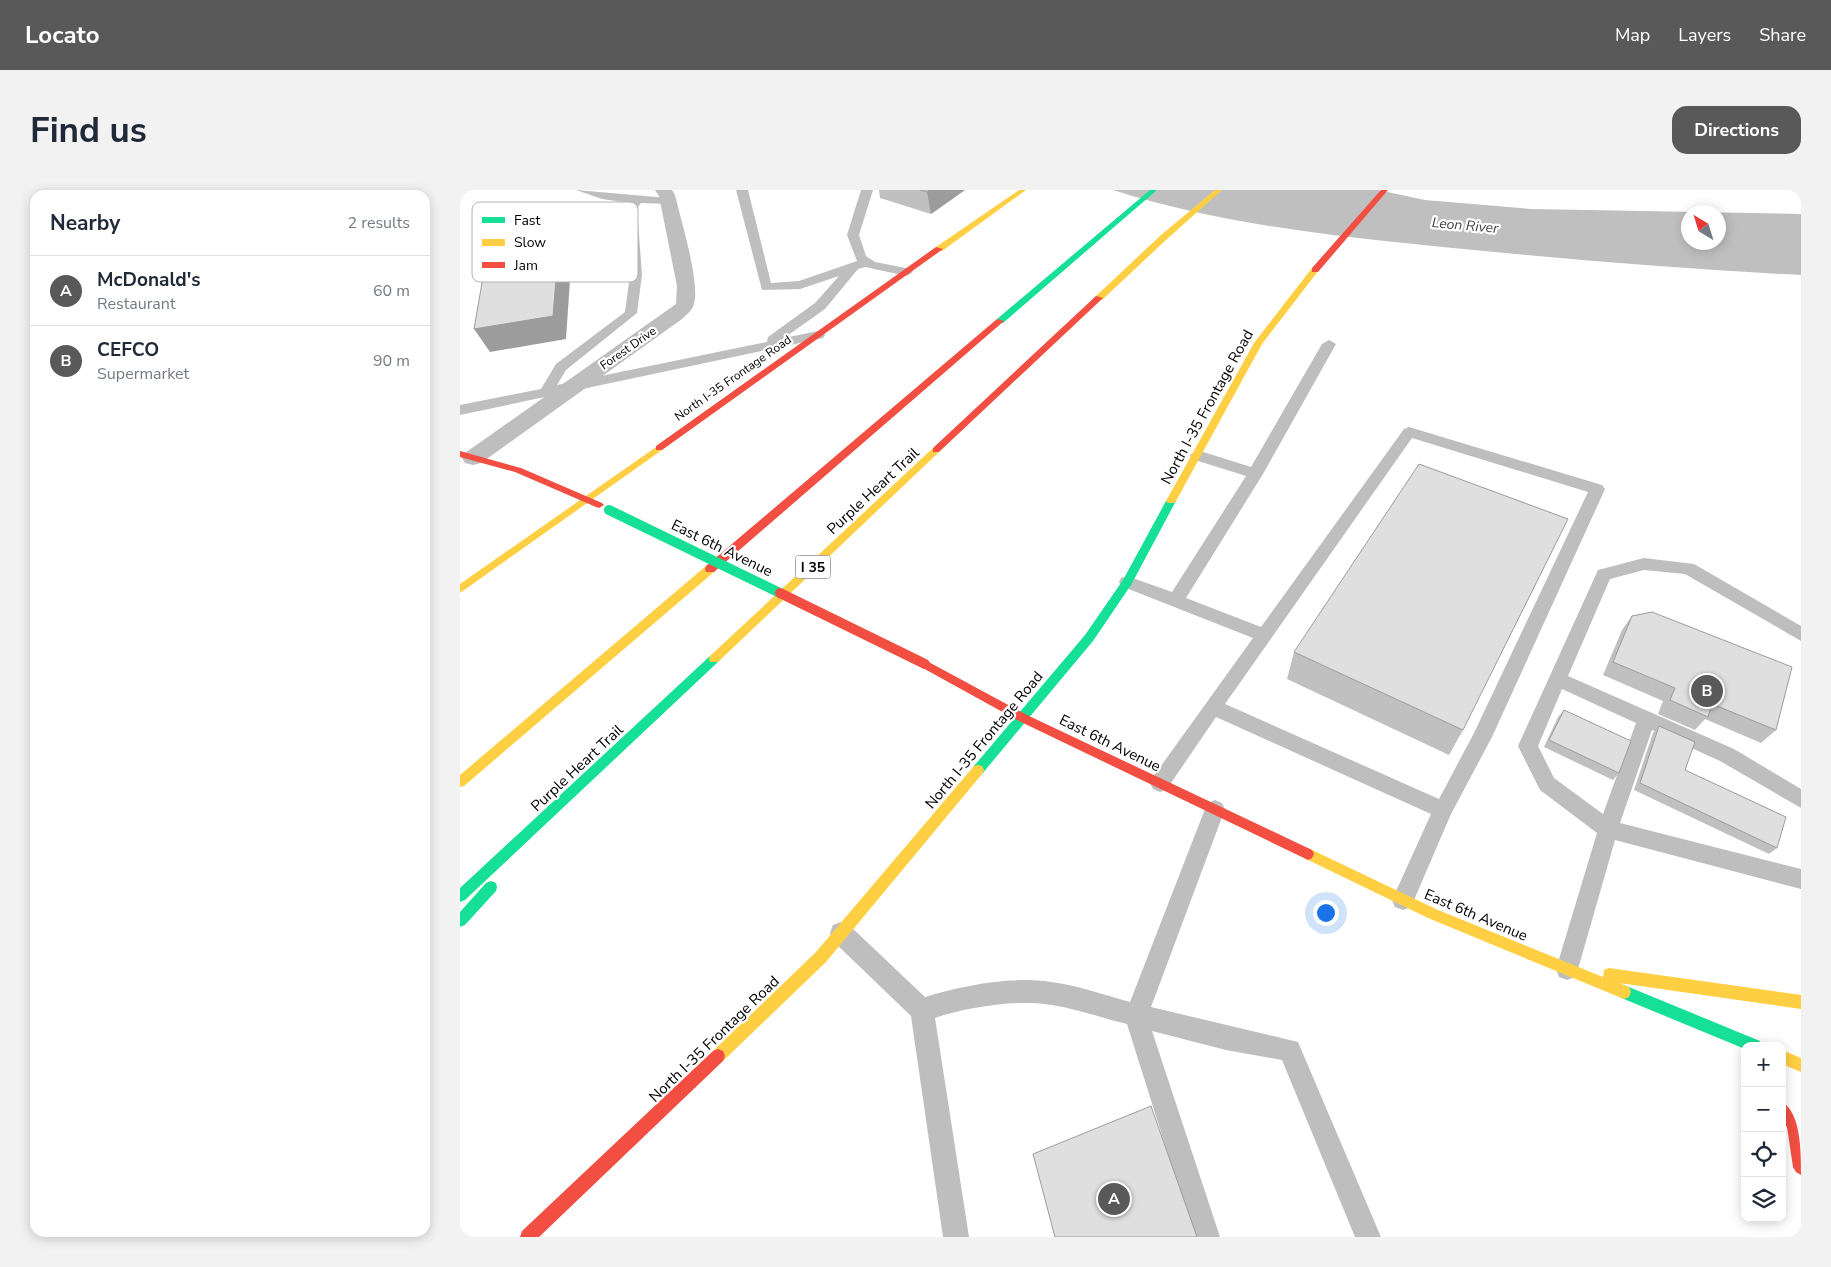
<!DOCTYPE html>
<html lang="en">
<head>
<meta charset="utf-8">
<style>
	body { margin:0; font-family:"Nunito Sans",sans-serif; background:#f2f2f3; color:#1f2937 }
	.controls { position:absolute; right:15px; bottom:15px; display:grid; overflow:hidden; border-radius:10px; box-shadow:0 2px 12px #0003 }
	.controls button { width:45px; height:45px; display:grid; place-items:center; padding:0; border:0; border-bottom:1px solid #e0e1e3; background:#fff; color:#1f2937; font:25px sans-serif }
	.compass { position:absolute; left:1221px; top:15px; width:45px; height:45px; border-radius:50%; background:#fff; box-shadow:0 2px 12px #0003; rotate:322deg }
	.you { position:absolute; left:865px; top:722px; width:18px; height:18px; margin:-12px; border:4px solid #fff; border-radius:50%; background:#1a73e8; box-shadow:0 0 0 8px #1a73e833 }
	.badge { display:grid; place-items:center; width:32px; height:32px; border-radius:50%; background:#595959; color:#fff; font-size:16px; font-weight:700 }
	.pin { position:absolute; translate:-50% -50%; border:2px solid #fff; box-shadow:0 1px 5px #0006 }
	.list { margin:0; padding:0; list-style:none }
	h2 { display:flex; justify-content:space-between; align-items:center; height:65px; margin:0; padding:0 20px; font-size:21px }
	h2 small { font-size:16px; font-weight:400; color:#747a83 }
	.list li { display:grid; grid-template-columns:32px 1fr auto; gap:15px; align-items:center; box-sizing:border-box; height:70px; padding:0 20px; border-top:1px solid #e0e1e3 }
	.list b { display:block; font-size:19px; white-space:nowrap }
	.list p { margin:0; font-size:16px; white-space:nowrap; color:#747a83 }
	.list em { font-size:16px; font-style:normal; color:#747a83 }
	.icon { flex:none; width:28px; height:28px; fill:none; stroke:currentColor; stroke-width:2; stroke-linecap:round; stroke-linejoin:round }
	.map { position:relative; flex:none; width:1341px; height:1047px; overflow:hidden; border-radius:15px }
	header { display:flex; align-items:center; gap:30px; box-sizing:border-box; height:70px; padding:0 25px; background:#595959; color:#fff }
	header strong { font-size:24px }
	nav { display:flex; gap:28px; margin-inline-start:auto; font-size:18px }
	.intro { display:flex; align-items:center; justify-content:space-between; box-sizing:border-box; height:120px; padding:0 30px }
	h1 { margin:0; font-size:35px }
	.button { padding:12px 22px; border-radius:15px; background:#595959; color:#fff; font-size:18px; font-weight:700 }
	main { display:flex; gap:30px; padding:0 30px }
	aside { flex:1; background:#fff; border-radius:15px; box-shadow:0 2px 12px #0003 }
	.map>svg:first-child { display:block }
	.water { fill:#bfbfbf; fill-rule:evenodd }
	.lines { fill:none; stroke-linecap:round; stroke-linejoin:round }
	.lane { fill:#bebebe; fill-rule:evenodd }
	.street { fill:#bebebe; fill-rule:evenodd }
	.fast { fill:#16e098; fill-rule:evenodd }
	.slow { fill:#ffcf43; fill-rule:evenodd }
	.jam { fill:#f24e42; fill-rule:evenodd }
	.fast-bridge { stroke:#16e098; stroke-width:10 }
	.jam-bridge { stroke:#f24e42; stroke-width:10 }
	.wall { fill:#c0c0c0 }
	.shaded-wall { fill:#9c9c9c }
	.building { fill:#dfdfdf; stroke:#9c9c9c }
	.labels { text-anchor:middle; stroke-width:4.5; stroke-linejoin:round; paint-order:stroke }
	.far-street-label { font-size:12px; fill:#000; stroke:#fff }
	.far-water-label { font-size:14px; font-style:italic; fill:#444; stroke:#fff }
	.shield { fill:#fff; stroke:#4c4c4c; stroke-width:1 }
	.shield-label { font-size:14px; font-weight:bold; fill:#000 }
	.street-label { font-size:15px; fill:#000; stroke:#fff }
	.key { fill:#fff; stroke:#b2b2b2; stroke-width:1 }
	.key-label { font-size:14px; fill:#000 }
</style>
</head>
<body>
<header>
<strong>Locato</strong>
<nav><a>Map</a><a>Layers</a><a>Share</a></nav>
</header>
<div class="intro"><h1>Find us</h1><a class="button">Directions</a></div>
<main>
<aside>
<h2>Nearby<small>2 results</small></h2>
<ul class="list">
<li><span class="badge">A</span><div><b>McDonald's</b><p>Restaurant</p></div><em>60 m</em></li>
<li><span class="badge">B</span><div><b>CEFCO</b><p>Supermarket</p></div><em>90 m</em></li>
</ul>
</aside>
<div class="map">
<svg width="1341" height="1047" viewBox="0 0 1341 1047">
	<rect width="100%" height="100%" fill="#fff"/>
	<path class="water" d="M 653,0 L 918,0 L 965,10 L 1071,19 L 1341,24 L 1341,85 C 1221,79 1103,69 983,57 C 872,46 760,34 653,0 ZM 1228,22 L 1258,22 L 1258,52 L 1228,52 Z"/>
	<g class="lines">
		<path class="lane" d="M 116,0 L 208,8 L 214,11 L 208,14 L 181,13 L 177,18 L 182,85 L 177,123 L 106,180 L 97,195 L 307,152 L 308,147 L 355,113 L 379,86 L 340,99 L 302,100 L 276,0 L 288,0 L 311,93 L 339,91 L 397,71 L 387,45 L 401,0 L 413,0 L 399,45 L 406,66 L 415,72 L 451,79 L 453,82 L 447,86 L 405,77 L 398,79 L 365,119 L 324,148 L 358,141 L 363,142 L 365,145 L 363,148 L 0,225 L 0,215 L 81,199 L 96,174 L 165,122 L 170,85 L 165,18 L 170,13 L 142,9 Z
			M 869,150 L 876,154 L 803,284 L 726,408 L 801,437 L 944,239 L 949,237 L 1142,295 L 1145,299 L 1032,547 L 991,624 L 951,717 L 943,720 L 935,717 L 932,710 L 971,624 L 756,527 L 707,599 L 700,602 L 693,599 L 690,593 L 693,587 L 793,448 L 661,396 L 659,392 L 661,388 L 667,386 L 712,402 L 786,286 L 732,269 L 730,265 L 737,260 L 791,277 L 862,154 ZM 952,248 L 1128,302 L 1014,543 L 979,609 L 765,514 Z
			M 1184,368 L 1234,374 L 1341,436 L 1341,451 L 1225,384 L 1184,380 L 1150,389 L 1108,486 L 1274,559 L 1341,599 L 1341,618 L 1260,571 L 1192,540 L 1160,633 L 1341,679 L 1341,699 L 1155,650 L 1118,779 L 1115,787 L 1107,790 L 1099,787 L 1096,779 L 1137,643 L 1080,600 L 1058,556 L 1138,380 ZM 1102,499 L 1176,533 L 1143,624 L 1094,588 L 1078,556 Z
			M 755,610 L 762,613 L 765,619 L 691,817 L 838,852 L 921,1047 L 895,1047 L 822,870 L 766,860 L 692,841 L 760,1047 L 734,1047 L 667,834 C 642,828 617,819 592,815 C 559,809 507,817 475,828 L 509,1047 L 483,1047 L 451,826 L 373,751 L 370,743 L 373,735 L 381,732 L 389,735 L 465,807 C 505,795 550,786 591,792 C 617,795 644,805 670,812 L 745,619 L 748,613 Z"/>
		<path class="street" d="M 195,0 L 212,0 L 215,5 C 221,30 240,92 234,114 C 233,120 226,125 222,129 L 21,273 L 13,275 L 5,273 L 2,268 L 5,263 L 216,114 L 217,96 L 199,6 Z"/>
		<path class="fast" d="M 690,0 L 697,0 L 543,133 L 537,133 L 537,129 Z
			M 711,308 L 716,311 L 671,395 L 633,451 L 522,584 L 518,585 L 514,584 L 512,580 L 514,576 L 625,445 L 663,390 L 706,311 Z
			M 254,465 L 258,466 L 259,469 L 258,472 L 5,710 L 0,712 L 0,698 L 250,466 Z
			M 31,691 L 36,693 L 37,697 L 36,701 L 5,735 L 0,737 L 0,722 L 26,693 Z
			M 1164,795 L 1300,851 L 1302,856 L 1285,856 L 1285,859 L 1159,807 L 1157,802 L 1159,797 Z"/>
		<path class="slow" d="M 559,0 L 566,0 L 482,61 L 476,61 L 476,57 Z
			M 755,0 L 762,0 L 707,49 L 642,110 L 636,110 L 636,106 L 701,45 Z
			M 852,78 L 859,80 L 802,154 L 716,311 L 714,313 L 708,313 L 706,311 L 794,153 Z
			M 199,255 L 202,256 L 202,260 L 0,403 L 0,394 Z
			M 476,257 L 480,260 L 479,262 L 258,472 L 250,472 L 249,469 L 250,466 L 473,258 Z
			M 250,375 L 254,376 L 255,379 L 254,382 L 4,596 L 0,597 L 0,585 L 246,376 Z
			M 518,575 L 522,576 L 524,580 L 522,584 L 366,772 L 263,871 L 258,873 L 253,871 L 251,866 L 253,861 L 356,762 L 514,576 Z
			M 848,658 L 978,720 L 1143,787 L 1144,780 L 1149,778 L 1341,805 L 1341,819 L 1159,793 L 1169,797 L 1171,802 L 1169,807 L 1164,809 L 968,728 L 844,668 L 842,664 L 844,660 Z
			M 1322,860 L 1341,868 L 1341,882 L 1322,874 Z"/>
		<path class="jam" d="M 921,0 L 928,0 L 858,82 L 852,82 L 852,78 Z
			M 476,57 L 483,59 L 202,260 L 196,260 L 196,256 Z
			M 636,106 L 643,108 L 479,262 L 473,262 L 473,258 Z
			M 537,129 L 544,131 L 254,382 L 246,382 L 245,379 L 246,376 Z
			M 0,261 L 61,278 L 142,313 L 144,315 L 139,318 L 136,317 L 55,282 L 0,267 Z
			M 465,470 L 567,525 L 852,660 L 854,664 L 852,668 L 848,670 L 844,668 L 559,531 L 461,477 L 460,474 L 461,471 Z
			M 258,859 L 263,861 L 265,866 L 263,871 L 79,1047 L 60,1047 L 62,1041 L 253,861 Z
			M 1322,912 C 1341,923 1341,961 1341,985 L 1336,982 L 1333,977 L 1327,937 L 1322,931 Z"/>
		<path class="fast-bridge" d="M 149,320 L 320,403"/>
		<path class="jam-bridge" d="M 320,403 L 465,474"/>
	</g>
	<path class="wall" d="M 419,0 L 505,0 L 471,24 L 420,8 Z
		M 1172,426 L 1316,540 L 1301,553 L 1245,529 L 1235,540 L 1198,524 L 1203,511 L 1143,485 L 1162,440 Z
		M 834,462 L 1003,540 L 989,565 L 827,489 Z
		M 1104,520 L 1159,583 L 1153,590 L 1084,557 L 1098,527 Z
		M 1199,536 L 1225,580 L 1317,658 L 1309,664 L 1174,600 L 1193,543 Z"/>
	<path class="shaded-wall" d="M 469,0 L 505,0 L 471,24 L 467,2 Z
		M 99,53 L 111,75 L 106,149 L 30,162 L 14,139 Z"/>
	<path class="building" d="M 460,0 L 469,0 L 467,2 Z
		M 99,53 L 93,126 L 14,139 L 27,64 Z
		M 959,274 L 1108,329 L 1003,540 L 834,462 Z
		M 1192,422 L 1332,477 L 1316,540 L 1252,514 L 1248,527 L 1210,510 L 1215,498 L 1153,472 L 1172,426 Z
		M 1104,520 L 1171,551 L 1159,583 L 1089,550 Z
		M 1199,536 L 1235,552 L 1225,580 L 1326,627 L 1317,658 L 1180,593 Z
		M 691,916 L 737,1047 L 595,1047 L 573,964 Z"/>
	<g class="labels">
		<g class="far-street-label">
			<text transform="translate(168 158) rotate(-35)" y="4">Forest Drive</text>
			<text transform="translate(273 188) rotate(-35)" y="4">North I-35 Frontage Road</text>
		</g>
		<g class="far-water-label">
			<text transform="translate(1005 35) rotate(5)" y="5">Leon River</text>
		</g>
		<rect class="shield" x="335.5" y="365.5" width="35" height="23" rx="4"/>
		<g class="shield-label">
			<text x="353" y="382">I 35</text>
		</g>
		<g class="street-label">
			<text transform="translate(747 217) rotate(-61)" y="5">North I-35 Frontage Road</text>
			<text transform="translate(413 301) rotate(-43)" y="5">Purple Heart Trail</text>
			<text transform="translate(262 358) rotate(26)" y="5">East 6th Avenue</text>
			<text transform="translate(524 550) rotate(-50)" y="5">North I-35 Frontage Road</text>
			<text transform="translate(650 553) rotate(26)" y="5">East 6th Avenue</text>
			<text transform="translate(117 578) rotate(-43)" y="5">Purple Heart Trail</text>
			<text transform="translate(1016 725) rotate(23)" y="5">East 6th Avenue</text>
			<text transform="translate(254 849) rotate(-44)" y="5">North I-35 Frontage Road</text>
		</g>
	</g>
	<rect x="12" y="12" width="166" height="80" rx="8" class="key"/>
	<rect x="22" y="27" width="23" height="6" fill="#16e098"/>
	<rect x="22" y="49" width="23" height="7" fill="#ffcf43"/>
	<rect x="22" y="72" width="23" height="6" fill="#f24e42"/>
	<g class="key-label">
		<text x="54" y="35">Fast</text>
		<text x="54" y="57">Slow</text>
		<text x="54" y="80">Jam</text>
	</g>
</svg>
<div class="controls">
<button>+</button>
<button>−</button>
<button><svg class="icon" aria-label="locate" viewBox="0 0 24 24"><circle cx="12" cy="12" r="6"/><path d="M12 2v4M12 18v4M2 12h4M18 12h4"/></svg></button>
<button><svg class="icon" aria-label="layers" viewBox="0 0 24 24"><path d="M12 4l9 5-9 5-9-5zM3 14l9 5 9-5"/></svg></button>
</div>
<svg class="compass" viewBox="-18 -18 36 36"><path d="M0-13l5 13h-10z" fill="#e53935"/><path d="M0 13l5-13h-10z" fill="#747a83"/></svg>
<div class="you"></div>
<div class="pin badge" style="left:654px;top:1009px">A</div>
<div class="pin badge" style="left:1247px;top:501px">B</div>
</div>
</main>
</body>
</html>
